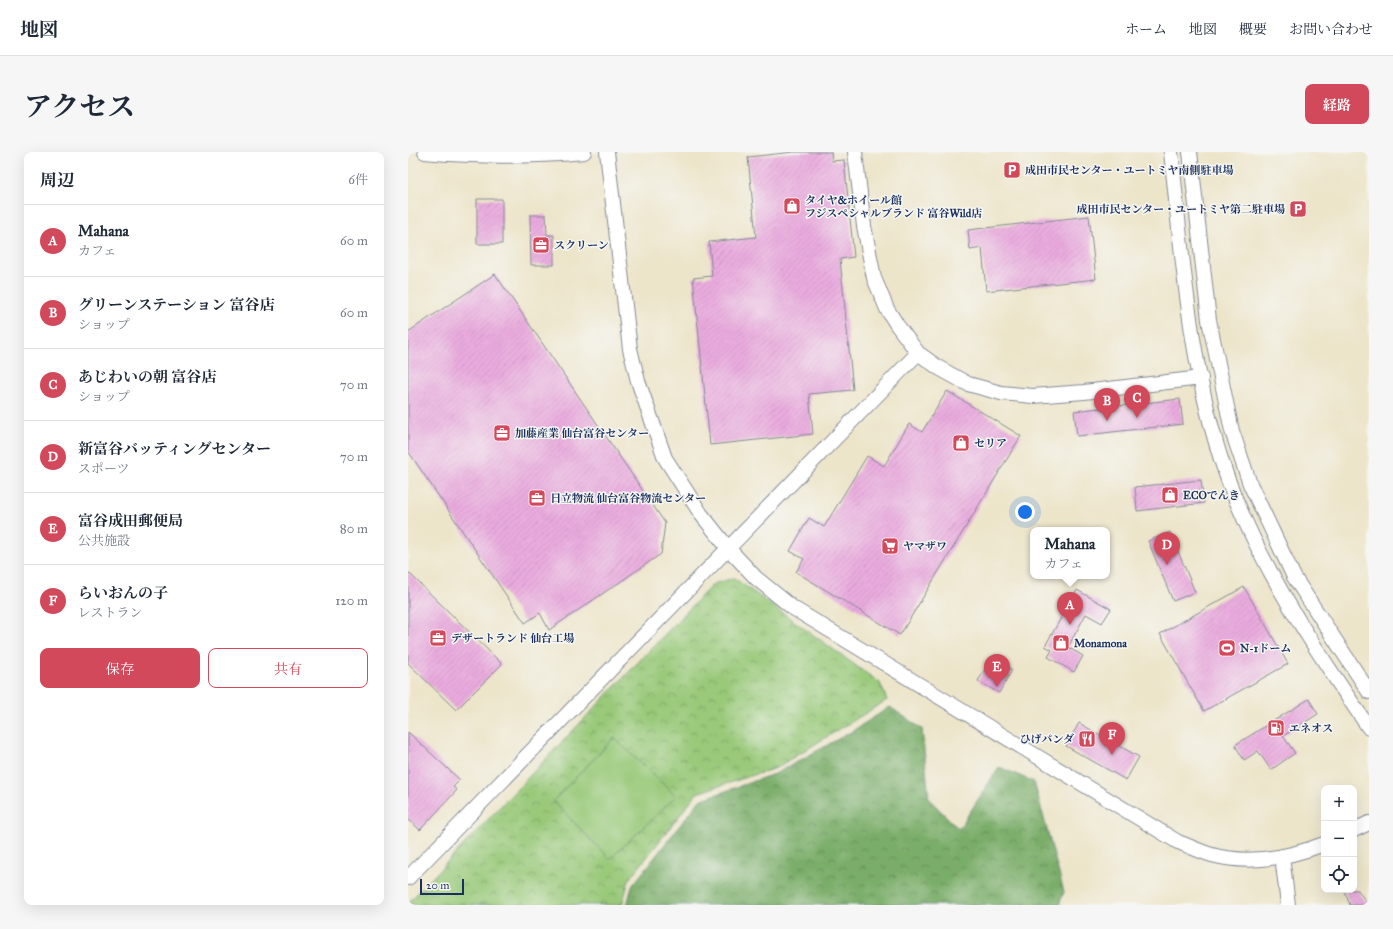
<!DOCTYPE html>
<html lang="ja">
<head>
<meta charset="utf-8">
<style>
	body { margin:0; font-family:"IM FELL Great Primer","Noto Serif JP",serif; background:#f6f6f7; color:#1f2937 }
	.controls { position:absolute; right:12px; bottom:12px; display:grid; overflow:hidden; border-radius:8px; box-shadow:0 4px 16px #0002 }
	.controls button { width:36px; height:36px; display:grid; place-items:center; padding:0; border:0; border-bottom:1px solid #e0e1e3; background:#fff; color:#1f2937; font:20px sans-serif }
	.scale { position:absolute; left:12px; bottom:10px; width:44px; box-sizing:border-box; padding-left:4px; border:2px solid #1b2f5e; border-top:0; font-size:11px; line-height:14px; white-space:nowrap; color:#1b2f5e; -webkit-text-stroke:3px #f6f6f2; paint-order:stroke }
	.you { position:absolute; left:617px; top:360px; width:14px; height:14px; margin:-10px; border:3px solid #fff; border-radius:50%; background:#1a73e8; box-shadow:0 0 0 6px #1a73e833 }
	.badge { display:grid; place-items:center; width:26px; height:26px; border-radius:50%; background:#d1495b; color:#fff; font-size:13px; font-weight:700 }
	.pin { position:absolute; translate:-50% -33px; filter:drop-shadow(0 1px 2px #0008) }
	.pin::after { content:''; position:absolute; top:21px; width:14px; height:12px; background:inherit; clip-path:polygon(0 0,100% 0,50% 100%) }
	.popup { position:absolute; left:622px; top:375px; width:80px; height:52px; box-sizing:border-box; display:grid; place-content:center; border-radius:8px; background:#fff; filter:drop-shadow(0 1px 3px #0005); font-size:13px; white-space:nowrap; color:#747a83 }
	.popup b { font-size:15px; color:#1f2937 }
	.popup::after { content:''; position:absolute; left:50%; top:100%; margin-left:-8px; border:8px solid transparent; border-top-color:#fff }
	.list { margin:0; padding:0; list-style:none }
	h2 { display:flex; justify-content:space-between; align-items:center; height:52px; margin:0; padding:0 16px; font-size:17px }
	h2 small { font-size:13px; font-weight:400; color:#747a83 }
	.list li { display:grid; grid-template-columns:26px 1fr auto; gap:12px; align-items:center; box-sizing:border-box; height:72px; padding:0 16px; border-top:1px solid #e0e1e3 }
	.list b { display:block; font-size:15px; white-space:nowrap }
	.list p { margin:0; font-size:13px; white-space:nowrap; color:#747a83 }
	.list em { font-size:13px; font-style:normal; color:#747a83 }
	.actions { display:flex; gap:8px; padding:12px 16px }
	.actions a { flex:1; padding:9px 0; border:1px solid #d1495b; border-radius:8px; text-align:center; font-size:14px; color:#d1495b }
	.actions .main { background:#d1495b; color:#fff }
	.icon { flex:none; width:22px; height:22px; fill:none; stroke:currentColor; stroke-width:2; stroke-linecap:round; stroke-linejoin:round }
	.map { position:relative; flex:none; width:961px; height:753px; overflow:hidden; border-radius:8px }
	header { display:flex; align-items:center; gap:24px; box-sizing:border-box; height:56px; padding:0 20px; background:#fff; border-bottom:1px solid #e0e1e3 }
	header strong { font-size:19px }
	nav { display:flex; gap:22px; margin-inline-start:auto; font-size:14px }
	.intro { display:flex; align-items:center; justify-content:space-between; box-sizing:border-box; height:96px; padding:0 24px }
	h1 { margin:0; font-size:28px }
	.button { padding:10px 18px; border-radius:8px; background:#d1495b; color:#fff; font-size:14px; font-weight:700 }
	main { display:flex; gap:24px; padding:0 24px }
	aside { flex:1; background:#fff; border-radius:8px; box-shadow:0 4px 16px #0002 }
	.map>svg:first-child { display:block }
	.forest { fill:url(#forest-crowns); stroke:#4a6e64 }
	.park { fill:url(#park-crowns); stroke:#5a7c6c }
	.garden { fill:#99c979; stroke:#5a7c6c }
	.building { fill:url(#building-hatch) }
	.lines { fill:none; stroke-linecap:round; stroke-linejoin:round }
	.tertiary-casing { stroke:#848a94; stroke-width:16 }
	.tertiary { stroke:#fff; stroke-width:14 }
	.labels { text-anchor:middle; stroke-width:3; stroke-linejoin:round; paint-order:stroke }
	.poi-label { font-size:11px; font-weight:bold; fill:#1b2f5e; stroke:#f6f6f2; text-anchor:start }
</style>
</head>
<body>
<header>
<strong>地図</strong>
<nav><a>ホーム</a><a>地図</a><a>概要</a><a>お問い合わせ</a></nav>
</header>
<div class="intro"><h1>アクセス</h1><a class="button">経路</a></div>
<main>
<aside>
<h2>周辺<small>6件</small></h2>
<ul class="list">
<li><span class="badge">A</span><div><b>Mahana</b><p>カフェ</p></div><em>60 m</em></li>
<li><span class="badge">B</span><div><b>グリーンステーション 富谷店</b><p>ショップ</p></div><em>60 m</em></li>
<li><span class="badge">C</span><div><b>あじわいの朝 富谷店</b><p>ショップ</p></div><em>70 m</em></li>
<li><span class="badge">D</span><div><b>新富谷バッティングセンター</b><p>スポーツ</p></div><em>70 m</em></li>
<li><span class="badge">E</span><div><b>富谷成田郵便局</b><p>公共施設</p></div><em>80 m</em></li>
<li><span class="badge">F</span><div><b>らいおんの子</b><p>レストラン</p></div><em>120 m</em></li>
</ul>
<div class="actions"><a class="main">保存</a><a>共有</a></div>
</aside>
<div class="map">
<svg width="961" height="753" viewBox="0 0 961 753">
	<defs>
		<pattern id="forest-crowns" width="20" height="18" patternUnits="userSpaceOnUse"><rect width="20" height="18" fill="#7aad69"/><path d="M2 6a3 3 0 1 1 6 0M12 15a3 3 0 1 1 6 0" fill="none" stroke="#638d5a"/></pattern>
		<pattern id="park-crowns" width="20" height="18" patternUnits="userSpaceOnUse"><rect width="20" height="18" fill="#99c979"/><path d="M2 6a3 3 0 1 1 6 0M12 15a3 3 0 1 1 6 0" fill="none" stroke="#7ca466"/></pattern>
		<pattern id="building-hatch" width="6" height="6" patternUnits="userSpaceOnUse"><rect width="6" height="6" fill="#eaabde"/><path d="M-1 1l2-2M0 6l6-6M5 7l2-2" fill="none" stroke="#c893c1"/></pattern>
	</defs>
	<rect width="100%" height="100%" fill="#f6f6f2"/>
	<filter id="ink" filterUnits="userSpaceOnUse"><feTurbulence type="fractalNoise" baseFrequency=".025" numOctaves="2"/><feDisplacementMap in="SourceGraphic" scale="8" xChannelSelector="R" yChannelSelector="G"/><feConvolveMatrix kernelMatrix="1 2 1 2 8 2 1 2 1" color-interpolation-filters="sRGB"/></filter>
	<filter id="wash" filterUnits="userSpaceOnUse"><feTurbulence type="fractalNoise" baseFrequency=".012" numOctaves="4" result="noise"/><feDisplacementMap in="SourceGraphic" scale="16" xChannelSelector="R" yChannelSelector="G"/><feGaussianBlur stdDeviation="0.9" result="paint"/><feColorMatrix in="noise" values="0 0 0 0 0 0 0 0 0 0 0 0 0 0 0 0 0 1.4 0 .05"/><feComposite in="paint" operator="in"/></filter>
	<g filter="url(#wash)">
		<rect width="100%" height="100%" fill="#ede5ca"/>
		<path class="forest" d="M 482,555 L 514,577 L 521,647 L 551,677 L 591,615 L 626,630 L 656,740 L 651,753 L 219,753 L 224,734 L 292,648 L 369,621 L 441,581 Z"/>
		<path class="park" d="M 326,426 L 472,531 L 479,548 L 368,616 L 289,641 L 221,728 L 214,753 L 2,753 L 2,749 L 305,432 Z"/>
		<path class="garden" d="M 206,586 L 268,644 L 202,707 L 145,649 Z"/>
		<g id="blocks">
			<path class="building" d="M 386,0 L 423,0 L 424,9 L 436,8 L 446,105 L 432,107 L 445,238 L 401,242 L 405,282 L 302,293 L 285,126 L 304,124 L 301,90 L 348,85 L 340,5 Z
				M 69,47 L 94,47 L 94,92 L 69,92 Z
				M 122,63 L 138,63 L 139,83 L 146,83 L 146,113 L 123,113 Z
				M 681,64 L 688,127 L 578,139 L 574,96 L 562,98 L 560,78 Z
				M 87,122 L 257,371 L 253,402 L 141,478 L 132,461 L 117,471 L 0,299 L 0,180 Z
				M 539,239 L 613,284 L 492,483 L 388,420 L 396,407 L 382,399 L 401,366 L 416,375 L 459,304 L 476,314 L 501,272 L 514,280 Z
				M 772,247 L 775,272 L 669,284 L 666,259 Z
				M 793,328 L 796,351 L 729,359 L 727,335 Z
				M 762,380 L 787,440 L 765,449 L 740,389 Z
				M 0,420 L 94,512 L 48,558 L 0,511 Z
				M 836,435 L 880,512 L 796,559 L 752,482 Z
				M 669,438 L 703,457 L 694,471 L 678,462 L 660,495 L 675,504 L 666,520 L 640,505 L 644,498 L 637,494 Z
				M 584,506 L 604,518 L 591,541 L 570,529 Z
				M 901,547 L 910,562 L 875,584 L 887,601 L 863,618 L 850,599 L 836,608 L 827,593 Z
				M 671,571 L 731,605 L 718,628 L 658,594 Z
				M 0,580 L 52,628 L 45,635 L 49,638 L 12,678 L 0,667 Z
				M 936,738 L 950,738 L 960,753 L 942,753 Z"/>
		</g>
	</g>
	<g filter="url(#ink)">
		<use href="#blocks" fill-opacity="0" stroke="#848a94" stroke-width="1"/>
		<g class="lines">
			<g class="tertiary-casing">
				<path id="tertiary" d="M 17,0 C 70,5 123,5 176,0
					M 199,0 L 222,197 L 230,229 L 257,306 L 293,362 L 320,396 L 348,426 L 385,456 L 770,690 C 781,694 793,700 804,703 C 841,713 882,705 916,692
					M 447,0 L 456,74 L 466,126 L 479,157 L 489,173 L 510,201 L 531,216 L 560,232 L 593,241 L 625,244 L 676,240 L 793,226
					M 763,0 C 775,109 782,221 819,325 C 852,415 907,497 961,576
					M 782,0 L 801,168 L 824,279 L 842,332 L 886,425 L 961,540
					M 946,678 L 961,671
					M 874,704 L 880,753
					M 0,726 L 510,201"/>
			</g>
			<use href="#tertiary" class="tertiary"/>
		</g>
	</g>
	<defs>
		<g id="parking-square" transform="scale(0.9)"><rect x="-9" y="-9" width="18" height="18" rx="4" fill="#d1495b" stroke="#f6f6f2"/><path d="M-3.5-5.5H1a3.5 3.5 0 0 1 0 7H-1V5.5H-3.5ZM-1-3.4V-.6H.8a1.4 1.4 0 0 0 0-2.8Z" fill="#fff"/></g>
		<g id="shop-square" transform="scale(0.9)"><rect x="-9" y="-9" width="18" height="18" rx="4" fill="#d1495b" stroke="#f6f6f2"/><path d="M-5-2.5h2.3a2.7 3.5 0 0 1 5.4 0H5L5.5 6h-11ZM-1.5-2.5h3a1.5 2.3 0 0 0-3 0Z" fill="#fff"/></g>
		<g id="office-square" transform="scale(0.9)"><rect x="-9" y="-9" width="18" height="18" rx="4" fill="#d1495b" stroke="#f6f6f2"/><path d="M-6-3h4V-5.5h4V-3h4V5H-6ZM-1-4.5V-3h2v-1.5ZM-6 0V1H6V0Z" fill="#fff"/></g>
		<g id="supermarket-square" transform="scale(0.9)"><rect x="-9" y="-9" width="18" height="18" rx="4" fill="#d1495b" stroke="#f6f6f2"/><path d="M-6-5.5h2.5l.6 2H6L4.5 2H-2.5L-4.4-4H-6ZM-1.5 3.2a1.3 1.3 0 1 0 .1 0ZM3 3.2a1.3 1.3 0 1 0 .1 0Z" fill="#fff"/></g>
		<g id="stadium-square" transform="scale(0.9)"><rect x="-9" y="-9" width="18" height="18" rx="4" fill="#d1495b" stroke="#f6f6f2"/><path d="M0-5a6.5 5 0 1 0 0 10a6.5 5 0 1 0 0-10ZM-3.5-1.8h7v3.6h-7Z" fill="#fff"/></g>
		<g id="fuel-square" transform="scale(0.9)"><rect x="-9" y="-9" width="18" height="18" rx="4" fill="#d1495b" stroke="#f6f6f2"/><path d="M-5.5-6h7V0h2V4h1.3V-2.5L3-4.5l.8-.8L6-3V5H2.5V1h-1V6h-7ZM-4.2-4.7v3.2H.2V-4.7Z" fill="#fff"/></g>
		<g id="restaurant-square" transform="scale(0.9)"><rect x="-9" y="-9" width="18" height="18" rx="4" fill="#d1495b" stroke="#f6f6f2"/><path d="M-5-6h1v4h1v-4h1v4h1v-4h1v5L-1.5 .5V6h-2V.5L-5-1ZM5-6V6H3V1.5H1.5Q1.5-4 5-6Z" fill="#fff"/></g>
	</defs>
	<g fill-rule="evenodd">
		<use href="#parking-square" x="604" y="18"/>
		<use href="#shop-square" x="384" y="54"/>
		<use href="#parking-square" x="890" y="57"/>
		<use href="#office-square" x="133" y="93"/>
		<use href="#office-square" x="94" y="281"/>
		<use href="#shop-square" x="553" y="291"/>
		<use href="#shop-square" x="762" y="343"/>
		<use href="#office-square" x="129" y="346"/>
		<use href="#supermarket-square" x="482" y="394"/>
		<use href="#office-square" x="30" y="486"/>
		<use href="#shop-square" x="653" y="491"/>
		<use href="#stadium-square" x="819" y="496"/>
		<use href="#fuel-square" x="868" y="576"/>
		<use href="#restaurant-square" x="679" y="587"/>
	</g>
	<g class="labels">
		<g class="poi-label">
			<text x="617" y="22">成田市民センター・ユートミヤ南側駐車場</text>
			<text x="397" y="52">タイヤ&amp;ホイール館<tspan x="397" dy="13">フジスペシャルブランド 富谷Wild店</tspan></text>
			<text x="877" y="61" text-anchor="end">成田市民センター・ユートミヤ第二駐車場</text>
			<text x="146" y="97">スクリーン</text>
			<text x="107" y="285">加藤産業 仙台富谷センター</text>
			<text x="566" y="295">セリア</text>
			<text x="775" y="347">ECOでんき</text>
			<text x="142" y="350">日立物流 仙台富谷物流センター</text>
			<text x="495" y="398">ヤマザワ</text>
			<text x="43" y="490">デザートランド 仙台工場</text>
			<text x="666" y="495">Monamona</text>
			<text x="832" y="500">N-1ドーム</text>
			<text x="881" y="580">エネオス</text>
			<text x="666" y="591" text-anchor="end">ひげパンダ</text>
		</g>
	</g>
</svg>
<div class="controls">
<button>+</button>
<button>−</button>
<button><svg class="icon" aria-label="locate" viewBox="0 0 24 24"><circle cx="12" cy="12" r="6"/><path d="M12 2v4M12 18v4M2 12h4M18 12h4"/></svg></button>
</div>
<div class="scale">20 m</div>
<div class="you"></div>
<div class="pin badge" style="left:662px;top:473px">A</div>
<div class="popup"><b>Mahana</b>カフェ</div>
<div class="pin badge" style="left:699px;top:269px">B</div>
<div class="pin badge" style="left:729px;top:266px">C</div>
<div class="pin badge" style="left:759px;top:413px">D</div>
<div class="pin badge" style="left:589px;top:535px">E</div>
<div class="pin badge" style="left:704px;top:603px">F</div>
</div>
</main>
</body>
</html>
